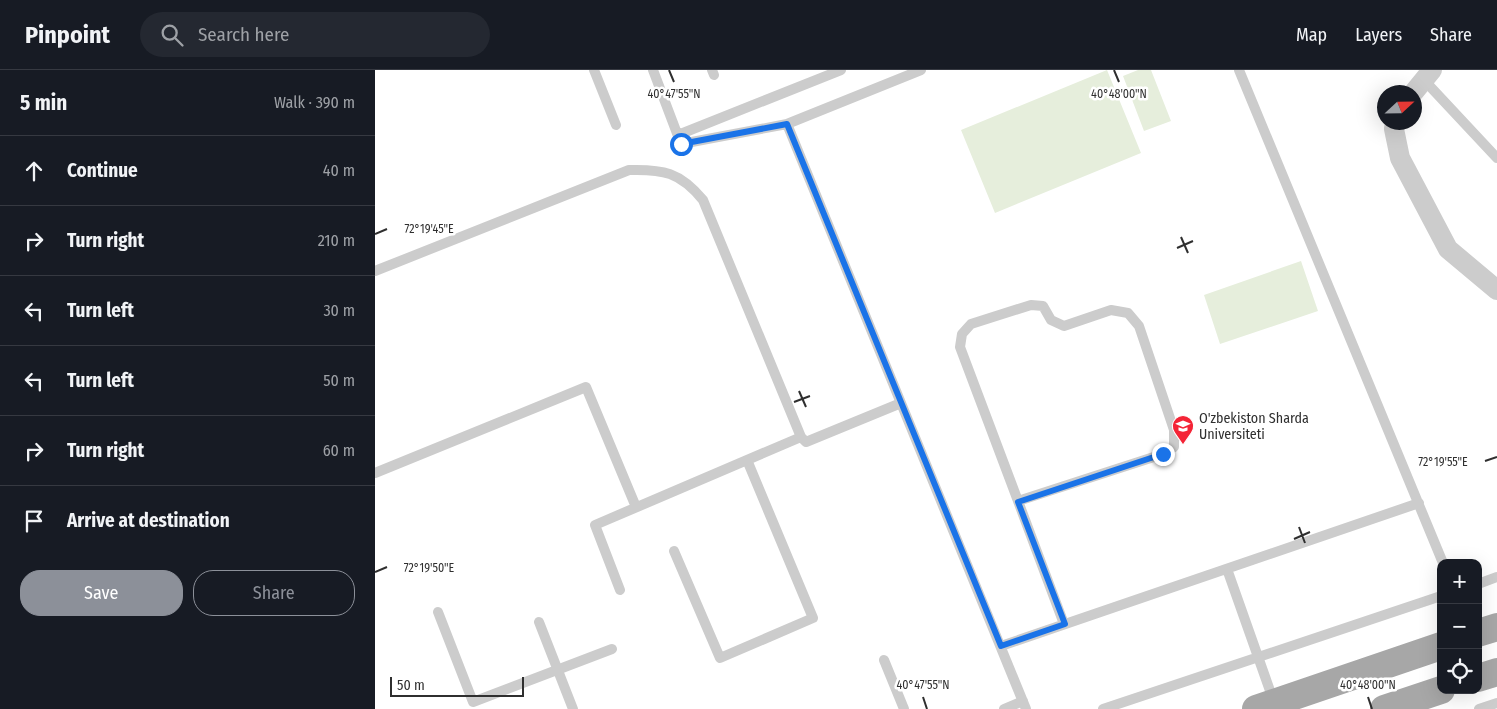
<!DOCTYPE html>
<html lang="en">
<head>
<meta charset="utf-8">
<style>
	body { margin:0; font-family:"Fira Sans Condensed",sans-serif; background:#242831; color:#f1f3f6 }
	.controls { position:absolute; right:15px; bottom:15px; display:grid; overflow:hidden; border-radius:10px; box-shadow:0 5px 20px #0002 }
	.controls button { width:45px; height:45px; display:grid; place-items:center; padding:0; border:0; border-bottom:1px solid #363941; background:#171b24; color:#f1f3f6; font:25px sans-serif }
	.compass { position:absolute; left:1002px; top:15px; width:45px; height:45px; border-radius:50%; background:#171b24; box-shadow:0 5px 20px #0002; rotate:68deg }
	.scale { position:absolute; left:15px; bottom:12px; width:134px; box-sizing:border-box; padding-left:5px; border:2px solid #2f2f2f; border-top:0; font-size:14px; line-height:18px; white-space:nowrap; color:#2f2f2f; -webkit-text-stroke:4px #fff; paint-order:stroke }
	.stop { position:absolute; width:15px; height:15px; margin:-11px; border:4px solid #1a73e8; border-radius:50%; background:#fff }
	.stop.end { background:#1a73e8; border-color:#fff; box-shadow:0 1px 5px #0008 }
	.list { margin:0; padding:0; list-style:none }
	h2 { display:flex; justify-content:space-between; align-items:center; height:65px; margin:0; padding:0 20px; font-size:21px }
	h2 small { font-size:16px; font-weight:400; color:#9ea1a6 }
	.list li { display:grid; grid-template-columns:32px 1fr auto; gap:15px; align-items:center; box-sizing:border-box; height:70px; padding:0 20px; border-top:1px solid #363941 }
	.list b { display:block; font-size:19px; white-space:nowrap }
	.list em { font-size:16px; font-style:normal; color:#9ea1a6 }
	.actions { display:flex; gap:10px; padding:15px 20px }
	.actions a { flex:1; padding:11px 0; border:1px solid #8c9099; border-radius:20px; text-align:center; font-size:18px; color:#8c9099 }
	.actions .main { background:#8c9099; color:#fff }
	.icon { flex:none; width:28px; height:28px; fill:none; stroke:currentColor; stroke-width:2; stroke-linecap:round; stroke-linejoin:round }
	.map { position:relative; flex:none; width:1122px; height:639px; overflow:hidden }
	header { display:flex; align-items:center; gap:30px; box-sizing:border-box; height:70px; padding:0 25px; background:#171b24; border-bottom:1px solid #363941 }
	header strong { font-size:24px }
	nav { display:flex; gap:28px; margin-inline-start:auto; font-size:18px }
	.search { width:350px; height:45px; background:#242831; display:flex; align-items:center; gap:12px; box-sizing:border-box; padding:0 18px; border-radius:28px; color:#9ea1a6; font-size:19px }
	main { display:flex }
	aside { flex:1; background:#171b24 }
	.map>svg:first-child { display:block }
	.grass { fill:#e6eedc }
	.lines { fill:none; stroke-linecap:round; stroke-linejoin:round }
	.service { stroke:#ccc; stroke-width:10 }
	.minor { stroke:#ccc; stroke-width:20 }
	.primary { stroke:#a7a7a7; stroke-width:28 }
	.route { stroke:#1a73e8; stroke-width:6 }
	.ticks { fill:none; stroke:#2f2f2f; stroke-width:2 }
	.labels { text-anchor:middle; stroke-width:5; stroke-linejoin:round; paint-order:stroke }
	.poi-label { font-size:14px; fill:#2f2f2f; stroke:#fff; text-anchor:start }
	.ticks-label { font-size:12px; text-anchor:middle; fill:#2f2f2f; stroke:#fff; stroke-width:5; stroke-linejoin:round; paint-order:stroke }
</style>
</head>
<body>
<header>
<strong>Pinpoint</strong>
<div class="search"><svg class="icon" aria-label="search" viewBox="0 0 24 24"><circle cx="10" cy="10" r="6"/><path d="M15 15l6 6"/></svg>Search here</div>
<nav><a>Map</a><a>Layers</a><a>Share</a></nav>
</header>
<main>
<aside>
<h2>5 min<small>Walk · 390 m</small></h2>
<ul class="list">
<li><svg class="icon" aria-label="ahead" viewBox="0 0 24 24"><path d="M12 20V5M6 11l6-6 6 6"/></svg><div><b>Continue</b></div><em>40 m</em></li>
<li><svg class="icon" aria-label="right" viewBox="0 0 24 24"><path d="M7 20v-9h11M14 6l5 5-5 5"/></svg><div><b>Turn right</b></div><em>210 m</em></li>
<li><svg class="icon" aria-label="left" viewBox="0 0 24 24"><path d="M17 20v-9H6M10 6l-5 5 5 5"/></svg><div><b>Turn left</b></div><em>30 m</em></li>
<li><svg class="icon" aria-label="left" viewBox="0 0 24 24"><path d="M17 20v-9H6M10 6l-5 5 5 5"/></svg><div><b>Turn left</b></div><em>50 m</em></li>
<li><svg class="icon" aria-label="right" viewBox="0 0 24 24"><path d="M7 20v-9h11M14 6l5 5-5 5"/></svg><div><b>Turn right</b></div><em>60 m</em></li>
<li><svg class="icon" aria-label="arrive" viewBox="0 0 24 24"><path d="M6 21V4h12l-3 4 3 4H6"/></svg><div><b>Arrive at destination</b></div></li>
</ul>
<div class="actions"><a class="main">Save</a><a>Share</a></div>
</aside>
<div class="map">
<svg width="1122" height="639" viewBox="0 0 1122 639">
	<rect width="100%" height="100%" fill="#fff"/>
	<path class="grass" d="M 732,0 L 766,83 L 620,143 L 586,60 Z
		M 763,0 L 776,0 L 796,51 L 769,61 L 748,6 Z
		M 926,191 L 943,241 L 845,274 L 829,225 Z"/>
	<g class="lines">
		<path class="service" d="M 219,0 L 241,55
			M 278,0 L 306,74 L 412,54 L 651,639
			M 337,0 L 339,5
			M 864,0 L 1068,493
			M 1049,10 L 1122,88
			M 412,54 L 546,0
			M 303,65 L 466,0
			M 0,201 L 254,100 C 288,99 305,102 328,130 L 426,367 L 431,372 L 526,333
			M 656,235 L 668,236 L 676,250 L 689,256 L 736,240 L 753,243 L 764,256 L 799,360 L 799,377 L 788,384 L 643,431 L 585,277 L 587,264 L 596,254 Z
			M 0,403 L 211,317 L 261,437
			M 643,431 L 689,554
			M 299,481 L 345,588 L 438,548 L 372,390
			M 852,499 L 899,632
			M 1103,514 L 1122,507
			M 245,520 L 220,455 L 426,367
			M 63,542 L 98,632 L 237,579
			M 164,552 L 198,639
			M 626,576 L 1044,433
			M 509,590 L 529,639
			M 629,639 L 648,631
			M 728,639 L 1066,526
			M 1104,639 L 1122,633"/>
		<path class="minor" d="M 1039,22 L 1057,0
			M 1020,52 L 1019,59 L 1025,88 L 1073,179 L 1122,220"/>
		<path class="primary" d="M 1103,563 L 1122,557
			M 1103,608 L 1122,602
			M 881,639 L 1066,576
			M 1009,639 L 1066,620"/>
	</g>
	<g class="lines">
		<path class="route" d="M 306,74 L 412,54 L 626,576 L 690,554 L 643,432 L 788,384"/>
	</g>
	<path class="ticks" d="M 294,0 L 299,12M 739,0 L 744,12M 0,164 L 12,159M 806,167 L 813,183M 802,178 L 818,171M 424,321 L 431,337M 419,332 L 435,326M 1110,391 L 1122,387M 924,457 L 930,473M 919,469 L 935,462M 0,502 L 12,497M 548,627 L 552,639M 993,627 L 997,639"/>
	<defs>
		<g id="university-pin" transform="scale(1.125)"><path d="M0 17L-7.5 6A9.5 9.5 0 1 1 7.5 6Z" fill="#f42436" stroke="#fff"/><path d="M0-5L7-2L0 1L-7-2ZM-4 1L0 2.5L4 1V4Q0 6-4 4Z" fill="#fff"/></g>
	</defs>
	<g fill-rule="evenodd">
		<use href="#university-pin" x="808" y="356"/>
	</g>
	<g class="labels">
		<g class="poi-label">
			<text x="824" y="353">O'zbekiston Sharda<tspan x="824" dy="16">Universiteti</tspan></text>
		</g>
	</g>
	<g class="ticks-label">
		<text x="299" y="28">40°47'55"N</text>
		<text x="744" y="28">40°48'00"N</text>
		<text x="54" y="163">72°19'45"E</text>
		<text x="1068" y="396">72°19'55"E</text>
		<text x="54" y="502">72°19'50"E</text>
		<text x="548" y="619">40°47'55"N</text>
		<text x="993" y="619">40°48'00"N</text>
	</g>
</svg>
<div class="controls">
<button>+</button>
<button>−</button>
<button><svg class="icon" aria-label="locate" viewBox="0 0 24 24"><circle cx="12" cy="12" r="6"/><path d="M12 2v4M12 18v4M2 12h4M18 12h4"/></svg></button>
</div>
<svg class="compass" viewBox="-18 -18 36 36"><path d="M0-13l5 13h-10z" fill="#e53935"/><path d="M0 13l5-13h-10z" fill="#9ea1a6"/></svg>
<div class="scale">50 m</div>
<div class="stop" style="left:306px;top:74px"></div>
<div class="stop end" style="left:788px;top:384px"></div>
</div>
</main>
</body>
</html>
